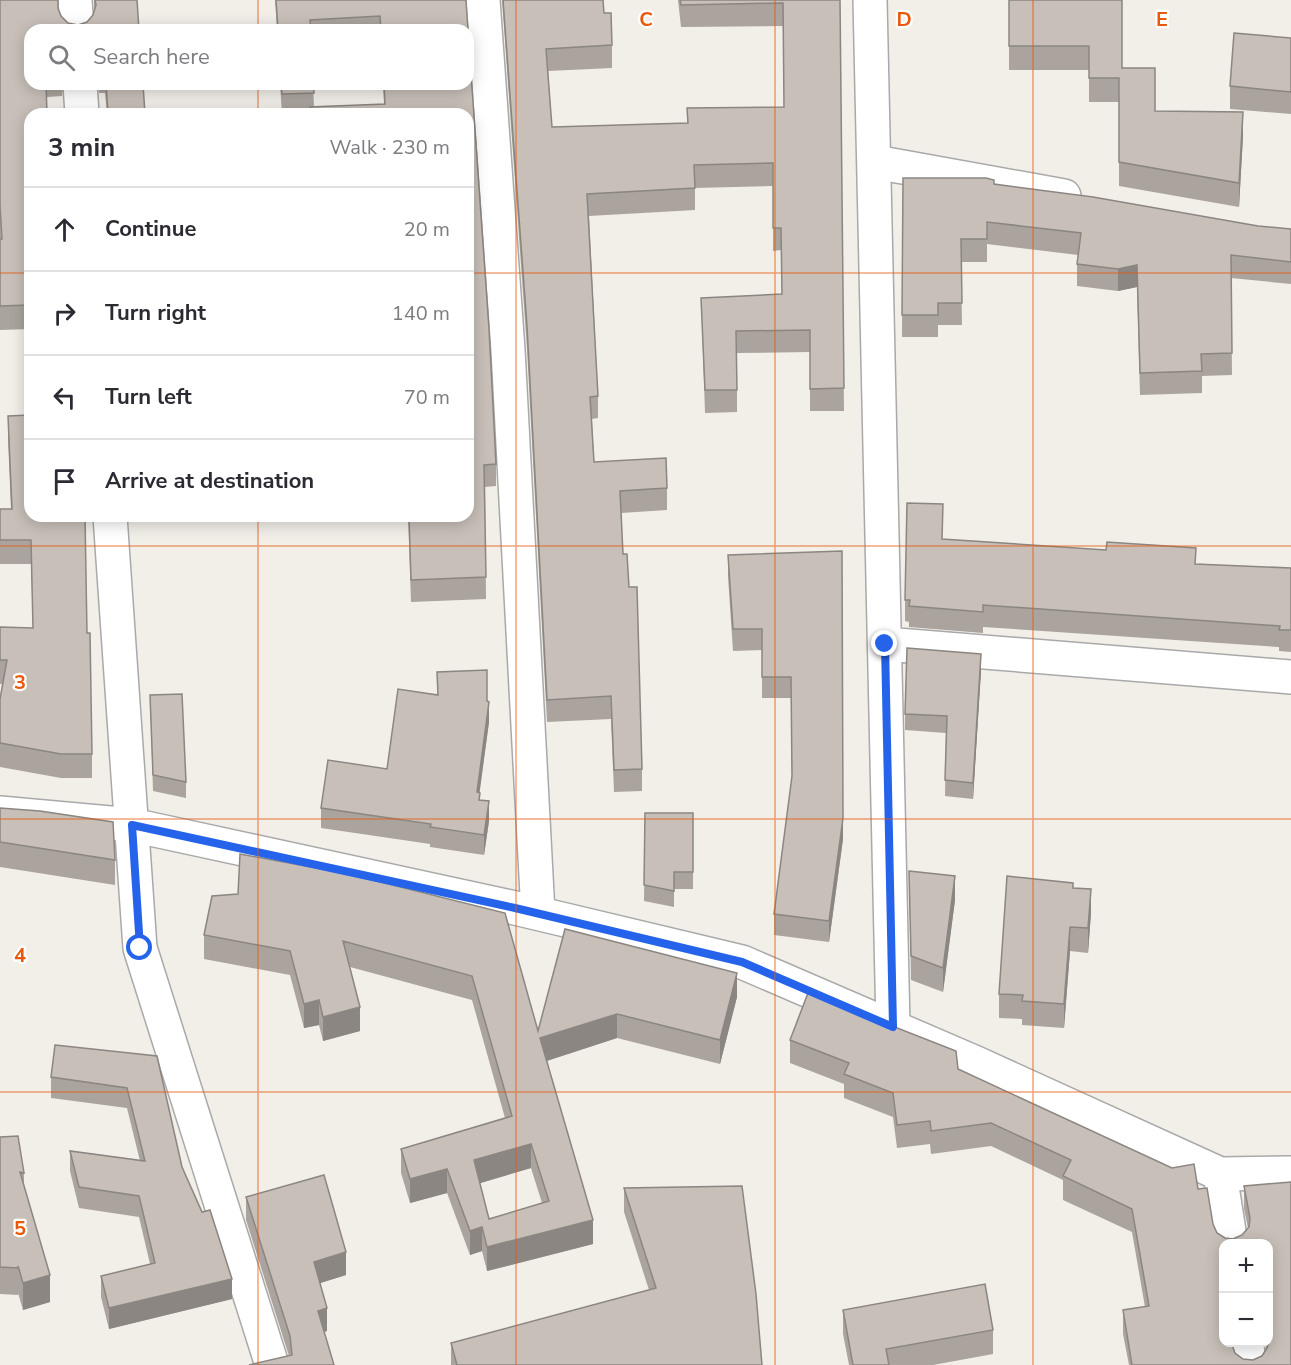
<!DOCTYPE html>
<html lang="en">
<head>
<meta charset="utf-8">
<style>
	body { margin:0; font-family:"Nunito Sans",sans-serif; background:#f2f2f3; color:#2b2b33 }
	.controls { position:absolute; right:18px; bottom:18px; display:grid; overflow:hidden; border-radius:12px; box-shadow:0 3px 15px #0003 }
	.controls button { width:54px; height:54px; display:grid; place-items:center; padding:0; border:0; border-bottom:2px solid #e1e1e2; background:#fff; color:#2b2b33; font:30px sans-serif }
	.stop { position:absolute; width:18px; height:18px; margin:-14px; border:4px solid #2563eb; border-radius:50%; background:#fff }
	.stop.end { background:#2563eb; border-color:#fff; box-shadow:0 2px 6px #0008 }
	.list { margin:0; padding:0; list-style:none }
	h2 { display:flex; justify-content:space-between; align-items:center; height:78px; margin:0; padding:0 24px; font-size:26px }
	h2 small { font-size:20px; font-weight:400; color:#7c7c81 }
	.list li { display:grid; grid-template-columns:39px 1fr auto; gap:18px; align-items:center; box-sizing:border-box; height:84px; padding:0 24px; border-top:2px solid #e1e1e2 }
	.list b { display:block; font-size:22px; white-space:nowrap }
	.list em { font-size:20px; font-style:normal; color:#7c7c81 }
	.icon { flex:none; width:33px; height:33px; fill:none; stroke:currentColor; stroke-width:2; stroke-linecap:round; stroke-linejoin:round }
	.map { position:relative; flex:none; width:1291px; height:1365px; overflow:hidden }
	.search { position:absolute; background:#fff; box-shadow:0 3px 15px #0003; left:24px; top:24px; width:450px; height:66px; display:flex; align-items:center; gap:15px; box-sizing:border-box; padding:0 21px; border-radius:18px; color:#7c7c81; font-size:22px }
	.panel { position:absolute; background:#fff; box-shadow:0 3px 15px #0003; left:24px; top:108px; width:450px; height:414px; border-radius:18px }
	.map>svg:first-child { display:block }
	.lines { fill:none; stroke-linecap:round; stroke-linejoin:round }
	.street-casing { stroke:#a9a9a9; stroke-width:36 }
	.street { stroke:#fff; stroke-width:33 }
	.wall { fill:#aba49e; fill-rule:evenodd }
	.shaded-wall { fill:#8b8681 }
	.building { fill:#c7bfb8; stroke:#8b8681; stroke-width:1.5; fill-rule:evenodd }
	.route { stroke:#2563eb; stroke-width:8 }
	.grid { fill:none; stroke:#e8590c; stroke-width:1.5; stroke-opacity:0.55 }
	.grid-label { font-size:20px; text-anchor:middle; font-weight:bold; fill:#e8590c; stroke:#fff; stroke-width:4.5; stroke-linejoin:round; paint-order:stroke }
</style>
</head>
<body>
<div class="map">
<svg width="1291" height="1365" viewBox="0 0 1291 1365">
	<rect width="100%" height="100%" fill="#f2efe9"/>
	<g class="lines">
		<g class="street-casing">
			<path id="street" d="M 75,0 L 77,30
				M 483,0 L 508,350 L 538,913
				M 870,0 L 893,1027
				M 80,84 L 82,114
				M 875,162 L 1064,196
				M 110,516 L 140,948 L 272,1365
				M 885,644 L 1291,677
				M 0,813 L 132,825 L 515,908 L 742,962 L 976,1063 L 1220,1174 L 1291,1173
				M 1220,1174 L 1231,1244
				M 1246,1342 L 1250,1365"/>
		</g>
		<use href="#street" class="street"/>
	</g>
	<path class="wall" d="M 0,0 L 58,8 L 61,16 L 68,23 L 78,25 L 87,22 L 93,15 L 94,11 L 94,0 L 137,0 L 139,30 L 30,30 L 30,84 L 63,84 L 62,96 L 47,97 L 30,114 L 30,329 L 0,330 Z
		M 275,0 L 466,0 L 468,30 L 277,30 Z
		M 502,0 L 603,0 L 604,13 L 612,45 L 612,68 L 548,71 L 552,127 L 687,123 L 687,108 L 784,107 L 783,26 L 681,27 L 678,0 L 840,0 L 844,411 L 810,411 L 810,352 L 737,353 L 737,412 L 705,413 L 701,298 L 782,294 L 781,250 L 773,251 L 773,186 L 695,188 L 695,210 L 589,216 L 598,396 L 598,418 L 592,419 L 594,462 L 667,488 L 667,510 L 621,513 L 623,554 L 642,769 L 642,791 L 614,792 L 611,719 L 547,722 L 527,349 Z
		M 1009,0 L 1122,0 L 1122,68 L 1155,111 L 1243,136 L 1239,207 L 1119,186 L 1119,102 L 1089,102 L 1089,70 L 1009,70 Z
		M 1291,38 L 1291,114 L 1230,109 L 1230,86 Z
		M 98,84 L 211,84 L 211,86 L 143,90 L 145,114 L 107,114 L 105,93 L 99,93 Z
		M 280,84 L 313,84 L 314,107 L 384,104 L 383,84 L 468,84 L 496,464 L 496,486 L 485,487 L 486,599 L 411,602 L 408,516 L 468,516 L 468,114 L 282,114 Z
		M 903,178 L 994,184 L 1258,226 L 1291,229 L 1291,284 L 1231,278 L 1232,375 L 1202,376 L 1202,393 L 1140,395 L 1137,287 L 1118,291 L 1077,286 L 1077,264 L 1078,255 L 987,244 L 987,262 L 961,262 L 962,325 L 938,325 L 938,337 L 902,337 Z
		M 8,416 L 87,633 L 92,754 L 92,778 L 61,778 L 0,767 L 0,699 L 3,684 L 0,684 L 0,627 L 33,628 L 31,564 L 0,564 L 0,509 L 11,509 L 8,440 Z
		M 943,539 L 1196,564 L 1291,568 L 1291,652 L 1279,651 L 1279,647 L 983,627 L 983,633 L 909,627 L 909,622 L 905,621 L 905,600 Z
		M 842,551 L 843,839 L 829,942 L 774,935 L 774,914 L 792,778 L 791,698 L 762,698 L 762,650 L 733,651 L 728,577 L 728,555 Z
		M 981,671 L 973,799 L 945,796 L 946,733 L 905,730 L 905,714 Z
		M 437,672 L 487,701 L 489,722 L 479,793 L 480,800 L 489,821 L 484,855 L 430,847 L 430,844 L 321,828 L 321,808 L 387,769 L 437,695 Z
		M 150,695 L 186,782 L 186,798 L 153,791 Z
		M 0,808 L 115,860 L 115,885 L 0,867 Z
		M 645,813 L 693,813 L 693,889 L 674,889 L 674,907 L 644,901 Z
		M 909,871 L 955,900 L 943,992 L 911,980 Z
		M 348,874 L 538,1031 L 565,929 L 737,997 L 720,1064 L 617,1038 L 547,1061 L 593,1244 L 487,1271 L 482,1251 L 470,1255 L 447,1193 L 410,1203 L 401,1173 L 401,1149 L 505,1118 L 472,1000 L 350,967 L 360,1031 L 323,1041 L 319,1025 L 304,1028 L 290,975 L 204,959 L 204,935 L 238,894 ZM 531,1168 L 542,1203 L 489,1219 L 480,1183 Z
		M 1073,888 L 1091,913 L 1088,953 L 1070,951 L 1064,1028 L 1022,1025 L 1022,1019 L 999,1018 L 999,994 Z
		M 808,993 L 956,1051 L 958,1069 L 1172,1168 L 1194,1164 L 1198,1189 L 1207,1188 L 1213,1224 L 1217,1233 L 1225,1238 L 1233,1239 L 1242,1235 L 1248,1228 L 1244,1209 L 1244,1186 L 1291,1182 L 1291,1365 L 1129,1365 L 1123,1334 L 1123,1310 L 1145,1307 L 1132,1232 L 1063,1200 L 1063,1180 L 991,1146 L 931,1154 L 930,1144 L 897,1148 L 893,1117 L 844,1098 L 844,1084 L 790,1063 L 790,1040 ZM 1224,1244 L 1269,1244 L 1269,1342 L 1265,1342 L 1266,1350 L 1262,1356 L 1253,1360 L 1243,1359 L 1235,1353 L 1231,1342 L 1224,1342 Z
		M 157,1056 L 182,1167 L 232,1299 L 109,1329 L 101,1297 L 101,1276 L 150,1264 L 139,1217 L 79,1208 L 70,1171 L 70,1151 L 140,1161 L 127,1108 L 51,1098 L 51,1077 Z
		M 0,1137 L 24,1173 L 24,1188 L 50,1302 L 23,1310 L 18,1293 L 18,1295 L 0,1294 Z
		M 624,1188 L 762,1365 L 451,1365 L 451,1343 L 649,1290 L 624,1212 Z
		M 246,1197 L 346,1275 L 320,1283 L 327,1331 L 324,1332 L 334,1365 L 289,1356 L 246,1220 Z
		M 843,1310 L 993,1330 L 993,1354 L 933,1365 L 849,1365 L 843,1334 Z"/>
	<path class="shaded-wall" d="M 1243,112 L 1243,136 L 1239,207 L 1239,183 Z
		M 1137,265 L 1137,287 L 1118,291 L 1118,269 Z
		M 981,654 L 981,671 L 973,799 L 973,783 Z
		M 489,702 L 489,722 L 477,812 L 477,792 Z
		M 489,801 L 489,821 L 484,855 L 484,835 Z
		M 843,818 L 843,839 L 829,942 L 829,921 Z
		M 955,876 L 955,900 L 943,992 L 943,968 Z
		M 1091,889 L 1091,913 L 1088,953 L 1088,928 Z
		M 1070,927 L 1070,951 L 1064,1028 L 1064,1004 Z
		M 737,973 L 737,997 L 720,1064 L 720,1040 Z
		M 319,1000 L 319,1025 L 304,1028 L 304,1004 Z
		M 360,1007 L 360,1031 L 323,1041 L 323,1017 Z
		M 617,1014 L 617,1038 L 540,1063 L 540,1038 Z
		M 531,1144 L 531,1168 L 474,1185 L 474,1160 Z
		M 447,1169 L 447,1193 L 410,1203 L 410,1179 Z
		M 593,1220 L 593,1244 L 487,1271 L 487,1247 Z
		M 482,1227 L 482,1251 L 470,1255 L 470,1231 Z
		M 346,1252 L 346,1275 L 314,1285 L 314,1262 Z
		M 50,1275 L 50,1302 L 23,1310 L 23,1283 Z
		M 232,1279 L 232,1299 L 109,1329 L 109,1308 Z
		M 327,1308 L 327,1331 L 318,1334 L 318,1311 Z"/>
	<path class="building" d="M 0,0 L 58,0 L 58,8 L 61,16 L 68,23 L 78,25 L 87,22 L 93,15 L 96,5 L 95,0 L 137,0 L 139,30 L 30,30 L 30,84 L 46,84 L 47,114 L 30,114 L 30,305 L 0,306 L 0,239 L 2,239 L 0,205 Z
		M 276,0 L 466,0 L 468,30 L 381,30 L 380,16 L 310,20 L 311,30 L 278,30 Z
		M 503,0 L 603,0 L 604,13 L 611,13 L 612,45 L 546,49 L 552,127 L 688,123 L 687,108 L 784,107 L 783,3 L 681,5 L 680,0 L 840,0 L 844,388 L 810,389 L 810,330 L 736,331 L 737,390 L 705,390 L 701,298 L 782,294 L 781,228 L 773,228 L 773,163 L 694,165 L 695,188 L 587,194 L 598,396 L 590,397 L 594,462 L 666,458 L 667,488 L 620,491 L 623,554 L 627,554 L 629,587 L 637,587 L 642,769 L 614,770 L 611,696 L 547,700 L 527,326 Z
		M 1009,0 L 1122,0 L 1122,68 L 1155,68 L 1155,111 L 1243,112 L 1239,183 L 1119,162 L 1119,78 L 1089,78 L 1089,46 L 1009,46 Z
		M 468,31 L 489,329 L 496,464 L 484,465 L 486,577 L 411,580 L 409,516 L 468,516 L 468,114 L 311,114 L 310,107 L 385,104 L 384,84 L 468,84 Z
		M 1234,33 L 1291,38 L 1291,92 L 1230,86 Z
		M 106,84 L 143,84 L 145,114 L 108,114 Z
		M 281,84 L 313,84 L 314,93 L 282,94 Z
		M 903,178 L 986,178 L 994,180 L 994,184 L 1093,197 L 1258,226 L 1291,229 L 1291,262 L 1231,255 L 1232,353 L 1201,354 L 1202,371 L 1140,373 L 1137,265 L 1118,269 L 1077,264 L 1081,233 L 987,222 L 987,239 L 961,239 L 962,303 L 938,303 L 938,315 L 902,315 Z
		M 30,415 L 30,516 L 85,516 L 87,633 L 90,633 L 92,754 L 61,754 L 0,743 L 0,699 L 7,660 L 0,660 L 0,627 L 33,628 L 31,540 L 0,540 L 0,509 L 12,509 L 8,416 Z
		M 907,503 L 943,504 L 942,539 L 1106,550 L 1107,542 L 1196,548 L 1195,564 L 1291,568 L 1291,630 L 1279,630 L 1280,626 L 983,605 L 983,612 L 909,606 L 910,600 L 905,600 Z
		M 842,551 L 843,818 L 829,921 L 774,914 L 792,776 L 791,677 L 762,677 L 762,629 L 733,629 L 728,555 Z
		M 907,648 L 981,654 L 973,783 L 945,780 L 947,716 L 905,714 Z
		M 487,670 L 487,701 L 489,702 L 477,792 L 480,793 L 479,800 L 489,801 L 484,835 L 430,827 L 431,824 L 321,808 L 328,760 L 387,769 L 398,689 L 438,695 L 437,672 Z
		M 182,694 L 186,782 L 153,775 L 150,695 Z
		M 0,808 L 40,811 L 113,822 L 115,860 L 0,842 Z
		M 645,813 L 693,813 L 693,872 L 674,872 L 674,891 L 644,885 Z
		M 240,854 L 348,874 L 505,913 L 538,1031 L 565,929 L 737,973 L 720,1040 L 617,1014 L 540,1038 L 593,1220 L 487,1247 L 482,1227 L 470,1231 L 447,1169 L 410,1179 L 401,1149 L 512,1116 L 472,976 L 343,941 L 360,1007 L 323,1017 L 319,1000 L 304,1004 L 290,951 L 204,935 L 212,896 L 238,894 ZM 531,1144 L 549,1201 L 489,1219 L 474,1160 Z
		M 909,871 L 955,876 L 943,968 L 911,956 Z
		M 1007,876 L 1073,883 L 1073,888 L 1091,889 L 1088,928 L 1070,927 L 1064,1004 L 1022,1001 L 1023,995 L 999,994 Z
		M 808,993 L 956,1051 L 958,1069 L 1172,1168 L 1194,1164 L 1198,1189 L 1207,1188 L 1213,1224 L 1217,1233 L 1225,1238 L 1233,1239 L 1242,1235 L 1249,1227 L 1250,1218 L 1244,1186 L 1291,1182 L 1291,1365 L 1132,1365 L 1123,1310 L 1149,1306 L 1132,1209 L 1063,1176 L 1071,1160 L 991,1123 L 931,1131 L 930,1121 L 897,1125 L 893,1093 L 844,1074 L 849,1063 L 790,1040 ZM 1224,1244 L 1269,1244 L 1269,1342 L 1267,1348 L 1262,1356 L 1253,1360 L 1243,1359 L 1235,1353 L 1231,1342 L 1224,1342 Z
		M 55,1045 L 157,1056 L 182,1167 L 202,1212 L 210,1210 L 232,1279 L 109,1308 L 101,1276 L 155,1263 L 139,1196 L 79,1187 L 70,1151 L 145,1161 L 127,1088 L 51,1077 Z
		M 18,1136 L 24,1173 L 20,1172 L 50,1275 L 23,1283 L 18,1266 L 18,1268 L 0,1267 L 0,1137 Z
		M 324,1175 L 346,1252 L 314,1262 L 327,1308 L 318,1311 L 334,1365 L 249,1365 L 292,1355 L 290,1336 L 246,1197 Z
		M 742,1186 L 756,1294 L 762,1365 L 457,1365 L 451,1343 L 656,1288 L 624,1188 Z
		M 985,1284 L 993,1330 L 886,1349 L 889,1365 L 853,1365 L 843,1310 Z"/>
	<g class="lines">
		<path class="route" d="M 140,948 L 132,825 L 515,908 L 742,962 L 893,1027 L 885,644"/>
	</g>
	<path class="grid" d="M 258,0 L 258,30M 516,0 L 516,1365M 775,0 L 775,1365M 1033,0 L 1033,1365M 258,84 L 258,114M 0,273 L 30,273M 468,273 L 1291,273M 258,516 L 258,1365M 0,546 L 1291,546M 0,819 L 1291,819M 0,1092 L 1291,1092"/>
	<g class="grid-label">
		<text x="646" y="26">C</text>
		<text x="904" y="26">D</text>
		<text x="1162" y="26">E</text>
		<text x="20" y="689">3</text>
		<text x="20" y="962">4</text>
		<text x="20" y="1235">5</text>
	</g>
</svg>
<div class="controls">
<button>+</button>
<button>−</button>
</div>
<div class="stop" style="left:140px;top:948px"></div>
<div class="stop end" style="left:885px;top:644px"></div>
<div class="search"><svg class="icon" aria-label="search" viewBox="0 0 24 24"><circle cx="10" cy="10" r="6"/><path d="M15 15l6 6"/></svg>Search here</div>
<section class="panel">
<h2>3 min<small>Walk · 230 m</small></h2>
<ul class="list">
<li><svg class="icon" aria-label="ahead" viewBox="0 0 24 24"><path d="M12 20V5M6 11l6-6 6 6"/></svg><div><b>Continue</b></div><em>20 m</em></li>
<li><svg class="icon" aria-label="right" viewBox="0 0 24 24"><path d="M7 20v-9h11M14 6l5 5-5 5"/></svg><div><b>Turn right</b></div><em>140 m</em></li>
<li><svg class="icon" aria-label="left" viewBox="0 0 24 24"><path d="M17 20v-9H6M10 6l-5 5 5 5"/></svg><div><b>Turn left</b></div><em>70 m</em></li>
<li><svg class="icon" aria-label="arrive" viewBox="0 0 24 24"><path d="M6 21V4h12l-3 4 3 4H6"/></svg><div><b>Arrive at destination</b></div></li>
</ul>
</section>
</div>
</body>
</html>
